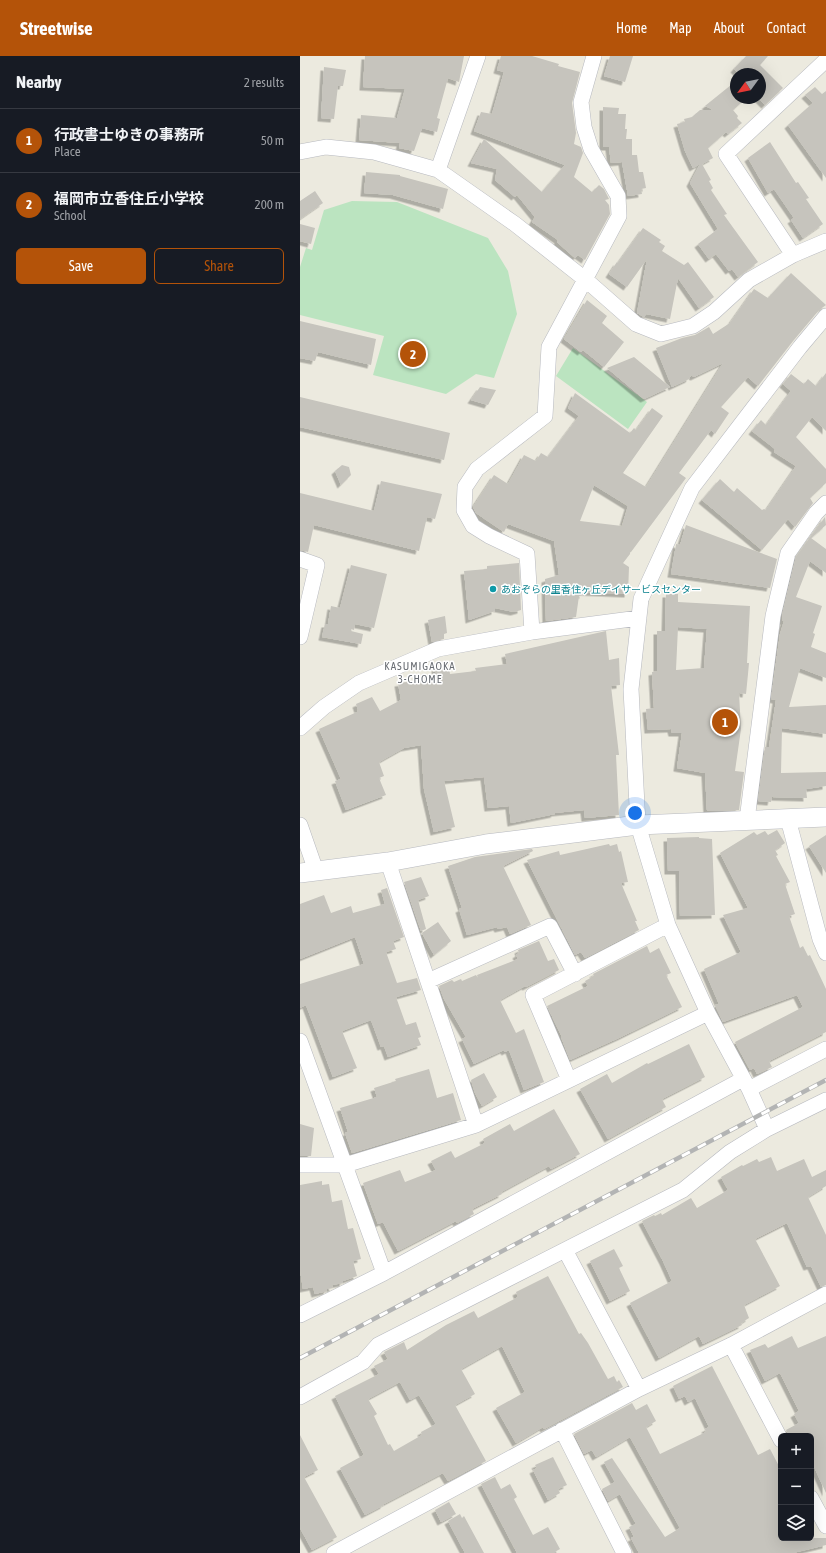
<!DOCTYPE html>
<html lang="en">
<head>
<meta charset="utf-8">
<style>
	body { margin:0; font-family:"Asap Condensed","Noto Sans JP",sans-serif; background:#242831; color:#f1f3f6 }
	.controls { position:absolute; right:12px; bottom:12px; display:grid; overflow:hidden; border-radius:6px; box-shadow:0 4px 16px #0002 }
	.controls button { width:36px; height:36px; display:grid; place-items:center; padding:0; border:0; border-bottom:1px solid #363941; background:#171b24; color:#f1f3f6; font:20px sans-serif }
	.compass { position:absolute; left:430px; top:12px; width:36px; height:36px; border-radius:50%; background:#171b24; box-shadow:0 4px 16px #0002; rotate:237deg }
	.you { position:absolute; left:335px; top:757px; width:14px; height:14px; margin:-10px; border:3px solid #fff; border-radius:50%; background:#1a73e8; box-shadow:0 0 0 6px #1a73e833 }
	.badge { display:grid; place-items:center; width:26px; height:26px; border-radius:50%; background:#b45309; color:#fff; font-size:13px; font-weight:700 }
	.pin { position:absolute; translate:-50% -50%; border:2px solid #fff; box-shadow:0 1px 4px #0006 }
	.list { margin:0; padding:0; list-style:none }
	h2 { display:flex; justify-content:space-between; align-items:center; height:52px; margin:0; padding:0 16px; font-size:17px }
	h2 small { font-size:13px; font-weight:400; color:#9ea1a6 }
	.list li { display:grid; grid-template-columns:26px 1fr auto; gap:12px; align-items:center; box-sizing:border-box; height:64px; padding:0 16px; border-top:1px solid #363941 }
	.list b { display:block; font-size:15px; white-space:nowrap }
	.list p { margin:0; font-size:13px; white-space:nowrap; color:#9ea1a6 }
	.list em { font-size:13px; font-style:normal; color:#9ea1a6 }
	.actions { display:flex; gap:8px; padding:12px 16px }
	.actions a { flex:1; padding:9px 0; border:1px solid #b45309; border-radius:6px; text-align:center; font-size:14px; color:#b45309 }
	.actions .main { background:#b45309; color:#fff }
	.icon { flex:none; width:22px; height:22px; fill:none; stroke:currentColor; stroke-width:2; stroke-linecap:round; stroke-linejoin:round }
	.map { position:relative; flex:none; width:526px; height:1497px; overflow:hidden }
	header { display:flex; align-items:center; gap:24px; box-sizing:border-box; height:56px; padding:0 20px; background:#b45309; color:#fff }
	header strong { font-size:19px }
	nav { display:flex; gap:22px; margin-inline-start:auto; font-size:14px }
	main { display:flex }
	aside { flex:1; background:#171b24 }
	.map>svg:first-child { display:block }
	.green { fill:#bbe4c0 }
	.building { fill:#c6c4bd; fill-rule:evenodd; filter:url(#shadow) }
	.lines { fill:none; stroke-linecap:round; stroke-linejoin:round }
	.minor-casing { stroke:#b7b9bf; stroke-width:16 }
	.tertiary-casing { stroke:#b7b9bf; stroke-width:20 }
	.minor { stroke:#fff; stroke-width:15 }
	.tertiary { stroke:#fff; stroke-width:19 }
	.rail-casing { stroke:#b3b4b4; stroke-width:4.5 }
	.rail { stroke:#fff; stroke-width:3; stroke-dasharray:9; stroke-linecap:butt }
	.culture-dot { fill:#0f9aa8; stroke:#fff; stroke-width:1.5 }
	.labels { text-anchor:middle; stroke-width:3; stroke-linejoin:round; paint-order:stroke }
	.culture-label { font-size:10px; fill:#0d838f; stroke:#fff; text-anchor:start }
	.neighbourhood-label { font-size:11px; letter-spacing:1px; fill:#696d73; stroke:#fff }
</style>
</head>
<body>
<header>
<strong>Streetwise</strong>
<nav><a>Home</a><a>Map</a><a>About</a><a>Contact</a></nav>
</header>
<main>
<aside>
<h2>Nearby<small>2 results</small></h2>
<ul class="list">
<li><span class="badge">1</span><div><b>行政書士ゆきの事務所</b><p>Place</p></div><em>50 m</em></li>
<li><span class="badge">2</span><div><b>福岡市立香住丘小学校</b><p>School</p></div><em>200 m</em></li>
</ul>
<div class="actions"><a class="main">Save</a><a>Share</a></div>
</aside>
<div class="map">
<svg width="526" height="1497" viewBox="0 0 526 1497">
	<defs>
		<filter id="shadow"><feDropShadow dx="-3.5" dy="3.5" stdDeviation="0" flood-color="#0004"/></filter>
	</defs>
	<rect width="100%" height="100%" fill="#eceadf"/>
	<path class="green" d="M 52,145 L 97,146 L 188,182 L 208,215 L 217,258 L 194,322 L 176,318 L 146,338 L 73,319 L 84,280 L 0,259 L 0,211 L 6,192 L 12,194 L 24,154 Z
		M 273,292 L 347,346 L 328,373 L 256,320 Z"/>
	<path class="building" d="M 65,0 L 164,0 L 159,26 L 148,22 L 137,62 L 140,63 L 137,76 L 122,72 L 114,95 L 99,92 L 100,87 L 59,84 L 61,59 L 97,62 L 105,33 L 63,31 Z
		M 201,0 L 232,0 L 259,8 L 258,10 L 280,16 L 272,47 L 276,77 L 274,88 L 281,91 L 283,97 L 274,121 L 292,136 L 299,129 L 304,133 L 309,143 L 305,144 L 309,149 L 310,158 L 285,204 L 278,199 L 275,202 L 257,186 L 258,184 L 232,166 L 235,161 L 217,139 L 215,141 L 195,124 L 197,113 L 171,107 L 184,83 L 242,136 L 265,109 L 174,75 L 181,56 L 192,58 L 204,16 L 197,14 Z
		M 310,0 L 333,0 L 325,26 L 304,20 Z
		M 446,0 L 468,0 L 460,9 L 483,32 L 465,49 L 458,42 L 460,42 L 460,18 L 439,18 L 434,13 Z
		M 24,11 L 46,14 L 43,30 L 38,30 L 34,63 L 21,62 Z
		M 436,25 L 436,42 L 446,42 L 433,54 L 438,60 L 437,62 L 442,67 L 428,78 L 426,76 L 408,92 L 413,102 L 402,108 L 411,124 L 409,125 L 413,132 L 411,134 L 427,158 L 424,159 L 458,206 L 438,221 L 432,213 L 429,215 L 416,198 L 409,203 L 398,188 L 418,173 L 390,127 L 400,108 L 393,112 L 385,95 L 377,68 L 385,66 L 384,63 L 392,61 L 400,54 L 411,54 L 412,53 L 405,50 Z
		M 515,31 L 522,38 L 526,35 L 526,122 L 488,69 L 513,47 L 505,39 Z
		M 303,51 L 319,52 L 318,58 L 326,58 L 325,73 L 327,73 L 326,83 L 332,83 L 332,99 L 337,99 L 339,116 L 343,116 L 346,132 L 341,133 L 342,138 L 328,140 L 322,106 L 311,107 L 309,91 L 303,91 Z
		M 470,86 L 496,127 L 498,126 L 509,142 L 506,143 L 523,168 L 503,182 L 491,164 L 494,162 L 474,133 L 468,137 L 448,102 Z
		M 66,116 L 100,119 L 100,120 L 148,133 L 143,153 L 93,139 L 64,137 Z
		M 15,135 L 23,147 L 0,163 L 0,145 Z
		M 0,168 L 15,172 L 11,188 L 0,185 Z
		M 343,172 L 361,184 L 359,186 L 365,190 L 362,195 L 384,209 L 388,206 L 414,241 L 399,252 L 378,222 L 370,263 L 346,258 L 344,261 L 337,257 L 347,203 L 327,231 L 309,218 L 317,206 L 318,207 Z
		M 491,217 L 526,249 L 519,254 L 493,285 L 458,330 L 448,321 L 421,351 L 429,357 L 415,378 L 411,374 L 379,417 L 386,422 L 331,496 L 330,496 L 330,498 L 323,507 L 329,511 L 328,538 L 282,536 L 283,539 L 279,540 L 276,561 L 246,565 L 245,523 L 259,519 L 254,485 L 208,468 L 204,476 L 176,457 L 173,451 L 194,419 L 208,428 L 224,399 L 236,405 L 241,397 L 248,401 L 279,360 L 268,352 L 275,337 L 330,377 L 334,372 L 336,374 L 352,352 L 363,360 L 323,417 L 346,431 L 423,307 L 394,321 L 391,319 L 389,323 L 372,331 L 356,292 L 382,282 L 395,279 L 409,271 L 413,278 L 430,267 L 454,233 L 468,242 ZM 294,429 L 328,450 L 322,470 L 280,465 Z
		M 287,244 L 307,260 L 302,267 L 324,286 L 304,311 L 283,294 L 281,296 L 264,283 Z
		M 0,265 L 76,283 L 71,309 L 18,296 L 15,305 L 0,302 Z
		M 334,301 L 370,331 L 344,343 L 307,312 Z
		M 526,317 L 526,375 L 512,361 L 496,381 L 526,413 L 526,427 L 510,442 L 513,447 L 495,471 L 488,463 L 462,494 L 402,444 L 420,423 L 434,436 L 437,432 L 462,454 L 464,453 L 466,454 L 496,410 L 474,396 L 475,393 L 452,375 L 461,364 L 466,369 L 491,335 L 483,328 L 491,318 L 504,328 L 508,323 L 516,330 Z
		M 180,331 L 196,334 L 188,349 L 171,344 Z
		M 0,341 L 150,377 L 144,404 L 0,371 Z
		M 42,409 L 49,411 L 51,419 L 41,429 L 35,415 Z
		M 81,425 L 142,438 L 135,463 L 127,461 L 119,495 L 14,469 L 8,496 L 0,494 L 0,437 L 74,455 Z
		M 525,461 L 526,469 L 511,482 L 526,493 L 526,517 L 510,505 L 496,541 L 522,550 L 513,577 L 515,578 L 511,591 L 526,597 L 526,622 L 500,612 L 489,651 L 526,649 L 526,678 L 482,672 L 481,717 L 526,716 L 526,730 L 506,733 L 507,742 L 472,741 L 471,746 L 458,745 L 465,691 L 469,691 L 476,644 L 471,643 L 480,578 L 484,565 L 482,565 L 483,555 L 496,501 Z
		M 386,469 L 477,503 L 470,532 L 371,518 L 376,489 L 376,488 L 380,489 Z
		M 219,507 L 221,554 L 214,556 L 195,552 L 195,555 L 169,564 L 164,515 L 187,513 L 187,510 Z
		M 51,509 L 87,518 L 74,572 L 55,568 L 54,574 L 51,573 L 51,575 L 63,578 L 61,588 L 22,581 L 25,568 L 28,568 L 31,550 L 40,552 Z
		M 366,538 L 378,538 L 378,546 L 450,550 L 447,607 L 449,607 L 448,618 L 446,638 L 439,637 L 441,673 L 435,715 L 444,716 L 439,754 L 407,755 L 405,717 L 377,712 L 382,677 L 372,677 L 371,673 L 348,674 L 346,653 L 354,652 L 352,616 L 357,615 L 357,575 L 365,575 ZM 378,571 L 407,573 L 404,612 L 376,614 Z
		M 145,560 L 147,577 L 144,578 L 144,583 L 132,586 L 128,564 Z
		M 306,575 L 309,604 L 319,602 L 320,629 L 311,630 L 319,699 L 316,699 L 319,759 L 285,762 L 284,754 L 254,757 L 255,758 L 211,767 L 209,750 L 188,752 L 184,721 L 144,725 L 155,771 L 134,776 L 124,733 L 121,689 L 104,692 L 79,706 L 84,720 L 79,722 L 86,739 L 46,754 L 35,725 L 41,723 L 19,673 L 57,656 L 58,654 L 56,648 L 72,641 L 80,655 L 101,644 L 98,627 L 134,623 L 133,617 L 136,617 L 135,612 L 149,611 L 150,618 L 176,615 L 175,612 L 207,608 L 205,598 Z
		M 477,774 L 485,787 L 475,794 L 478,799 L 476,800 L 490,826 L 485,828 L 495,858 L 489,860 L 500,892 L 503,890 L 508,900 L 510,899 L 526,933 L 526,976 L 469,1005 L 472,1011 L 457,1018 L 454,1012 L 450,1014 L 435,986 L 503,951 L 497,939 L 423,966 L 415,949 L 419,948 L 404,913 L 441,896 L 423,859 L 448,852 L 420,797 L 454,776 L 457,779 L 465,775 L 468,779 Z
		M 526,779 L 526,817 L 509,790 Z
		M 399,781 L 399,782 L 412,783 L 415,859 L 380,860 L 379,815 L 368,815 L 367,782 Z
		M 309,788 L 310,790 L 317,788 L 319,796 L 321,795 L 328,826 L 321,827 L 337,865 L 335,865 L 339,874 L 285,902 L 281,896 L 275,899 L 227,804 L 259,795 L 260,799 Z
		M 232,793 L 233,795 L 203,810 L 231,869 L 210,878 L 207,871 L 198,873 L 197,871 L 167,879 L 159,853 L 162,852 L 148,810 L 175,801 Z
		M 121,821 L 129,840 L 118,844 L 126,873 L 121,875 L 104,826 Z
		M 87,832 L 104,881 L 93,885 L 96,893 L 86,896 L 97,927 L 117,922 L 121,934 L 96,941 L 106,969 L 116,966 L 121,981 L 118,982 L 121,989 L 88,1001 L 84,990 L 81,991 L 71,964 L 42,975 L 57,1012 L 33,1021 L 6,949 L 0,952 L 0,928 L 64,908 L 55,881 L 0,903 L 0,848 L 24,839 L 31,857 L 51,850 L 53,857 L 85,848 L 81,834 Z
		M 138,866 L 151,885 L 134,899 L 122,877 Z
		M 239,885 L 248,905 L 254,903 L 259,914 L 226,931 L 225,930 L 200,944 L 216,977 L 224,973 L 244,1026 L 224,1034 L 209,994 L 205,996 L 204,994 L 174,1008 L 162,983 L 166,981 L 144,943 L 139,930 L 152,924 L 154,926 L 161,923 L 162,925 L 176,919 L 178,922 L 177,919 L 218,903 L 216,899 L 219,897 L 218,894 Z
		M 347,890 L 350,897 L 359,892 L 371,917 L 366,919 L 382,951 L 321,981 L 270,1004 L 261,981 L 262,981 L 247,950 L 288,930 L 285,925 L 294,920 L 293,918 Z
		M 389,988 L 405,1021 L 362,1043 L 366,1051 L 308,1083 L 280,1033 L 307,1018 L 312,1027 L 347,1007 L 348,1008 Z
		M 129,1013 L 137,1042 L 153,1037 L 161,1064 L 52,1097 L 45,1077 L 48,1076 L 40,1052 L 77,1041 L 74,1032 L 96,1025 L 95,1023 Z
		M 184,1017 L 197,1041 L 182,1050 L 175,1037 L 171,1024 Z
		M 254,1053 L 280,1098 L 251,1113 L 249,1110 L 201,1136 L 202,1138 L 172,1153 L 174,1158 L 157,1167 L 156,1165 L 98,1195 L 83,1166 L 78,1168 L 63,1127 L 100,1114 L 105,1126 L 136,1114 L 131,1105 L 151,1095 L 155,1102 L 185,1087 L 183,1083 L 210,1068 L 214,1075 Z
		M 0,1068 L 14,1072 L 11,1100 L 0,1100 Z
		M 471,1101 L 477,1115 L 504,1103 L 512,1121 L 526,1114 L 526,1130 L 508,1141 L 526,1179 L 526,1229 L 521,1231 L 511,1210 L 507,1211 L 487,1167 L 455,1183 L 480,1230 L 444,1249 L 449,1262 L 441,1267 L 442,1269 L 403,1288 L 399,1280 L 359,1302 L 330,1247 L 372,1225 L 363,1205 L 342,1165 L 354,1159 L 355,1160 L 361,1157 L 362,1159 L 391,1142 L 397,1152 L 428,1134 L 421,1121 L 442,1109 L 443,1110 L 457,1103 L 459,1106 Z
		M 22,1125 L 22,1129 L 29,1128 L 32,1146 L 42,1144 L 48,1173 L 53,1172 L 61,1203 L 53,1205 L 57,1220 L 43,1225 L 43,1227 L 32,1229 L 33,1232 L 27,1233 L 27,1235 L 15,1238 L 13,1231 L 3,1233 L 0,1214 L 0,1129 Z
		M 314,1193 L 323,1210 L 319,1212 L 330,1235 L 310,1245 L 290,1205 Z
		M 248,1220 L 279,1278 L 281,1277 L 288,1287 L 308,1323 L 314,1320 L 317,1326 L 319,1324 L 323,1331 L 244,1373 L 243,1371 L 216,1387 L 196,1352 L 225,1336 L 202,1290 L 161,1313 L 175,1338 L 155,1349 L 186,1405 L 148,1425 L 143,1417 L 84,1448 L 84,1449 L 65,1459 L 40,1412 L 64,1399 L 35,1340 L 79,1318 L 74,1310 L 88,1303 L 84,1296 L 104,1286 L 107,1294 L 146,1269 L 174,1255 L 178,1262 L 218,1241 L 216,1236 ZM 100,1326 L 110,1344 L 119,1339 L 136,1368 L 121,1376 L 122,1379 L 94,1395 L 90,1388 L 88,1389 L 74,1360 L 77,1358 L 68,1343 Z
		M 492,1280 L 498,1292 L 526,1280 L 526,1437 L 511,1404 L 511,1380 L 489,1380 L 486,1374 L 499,1367 L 494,1358 L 499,1355 L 480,1317 L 465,1325 L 450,1294 L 465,1288 L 468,1292 Z
		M 412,1310 L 458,1399 L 470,1393 L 481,1414 L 481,1482 L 526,1482 L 526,1489 L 493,1497 L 339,1497 L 331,1482 L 334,1481 L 329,1471 L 336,1468 L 320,1438 L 308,1445 L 302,1433 L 315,1426 L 304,1406 L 312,1402 L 365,1481 L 380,1472 L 330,1381 L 296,1401 L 292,1394 L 284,1398 L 274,1378 L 332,1347 L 336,1354 L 347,1348 L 356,1365 L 346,1371 L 360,1398 L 406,1376 L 405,1373 L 409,1371 L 395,1342 L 388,1346 L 385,1340 L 379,1343 L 373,1330 Z
		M 0,1379 L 18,1414 L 4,1421 L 37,1481 L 12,1494 L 0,1472 Z
		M 253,1401 L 267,1429 L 258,1433 L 260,1437 L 248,1444 L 233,1414 L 237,1412 L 235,1409 Z
		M 195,1421 L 201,1433 L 210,1428 L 217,1441 L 214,1443 L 233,1479 L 248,1471 L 260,1493 L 253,1497 L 217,1497 L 181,1428 Z
		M 149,1446 L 156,1458 L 141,1466 L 135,1454 Z
		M 160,1458 L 162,1462 L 164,1460 L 184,1497 L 165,1497 L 148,1465 Z"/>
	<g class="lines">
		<g class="minor-casing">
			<path id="minor" d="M 0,96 L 26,91 L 74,96 L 138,114 L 215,168 L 286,224 L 336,268 L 361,278 L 393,270 L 414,256 L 449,224 L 493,199 L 526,185
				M 138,114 L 178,0
				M 493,199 L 426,98 L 526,4
				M 0,503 L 17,509 L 0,581
				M 232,576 L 227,498 L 189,480 L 173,470 L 164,454 L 165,431 L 177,413 L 245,360 L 249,291 L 319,160 L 318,140 L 291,93 L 284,71 L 281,46 L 294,0
				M 0,672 L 24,651 L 59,627 L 138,593 L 232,576 L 339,562
				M 488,763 L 520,883 L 526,897
				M 447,764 L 473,560 L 488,497 L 516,457 L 526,447
				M 0,769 L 16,815
				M 88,806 L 176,1069
				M 128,925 L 250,870 L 275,918
				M 0,985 L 84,1217
				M 269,1024 L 233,939 L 368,869
				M 449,1033 L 526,993
				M 467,1073 L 449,1033 L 408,957 L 368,869 L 338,769 L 331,633 L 341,543 L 392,432 L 500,291 L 526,260
				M 0,1109 L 45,1109 L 176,1069 L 408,957
				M 265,1194 L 339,1333
				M 0,1259 L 84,1217 L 443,1023
				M 431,1289 L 481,1384
				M 0,1341 L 63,1306 L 78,1289 L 383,1134 L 430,1096 L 467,1073 L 526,1044
				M 262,1374 L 324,1497
				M 511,1442 L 526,1470
				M 34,1497 L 339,1333 L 431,1289 L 526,1238"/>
		</g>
		<g class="tertiary-casing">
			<path id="tertiary" d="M 0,817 L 88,806 L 186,788 L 338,769 L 526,761"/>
		</g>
		<use href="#minor" class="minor"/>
		<use href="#tertiary" class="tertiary"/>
		<g class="rail-casing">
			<path id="rail" d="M 0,1302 L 526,1024"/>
		</g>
		<use href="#rail" class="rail"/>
	</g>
	<circle class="culture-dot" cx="193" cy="533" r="4"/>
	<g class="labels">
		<g class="culture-label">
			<text x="201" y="537">あおぞらの里香住ヶ丘デイサービスセンター</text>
		</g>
		<g class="neighbourhood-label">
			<text x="120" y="614">KASUMIGAOKA<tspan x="120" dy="13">3-CHOME</tspan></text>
		</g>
	</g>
</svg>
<div class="controls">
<button>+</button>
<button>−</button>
<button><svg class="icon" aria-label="layers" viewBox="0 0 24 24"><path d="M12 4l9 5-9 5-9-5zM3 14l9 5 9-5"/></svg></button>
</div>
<svg class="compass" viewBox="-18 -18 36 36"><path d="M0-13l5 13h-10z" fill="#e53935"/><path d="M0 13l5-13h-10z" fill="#9ea1a6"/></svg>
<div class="you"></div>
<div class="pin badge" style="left:425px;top:666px">1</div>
<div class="pin badge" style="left:113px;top:298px">2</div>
</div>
</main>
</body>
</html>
